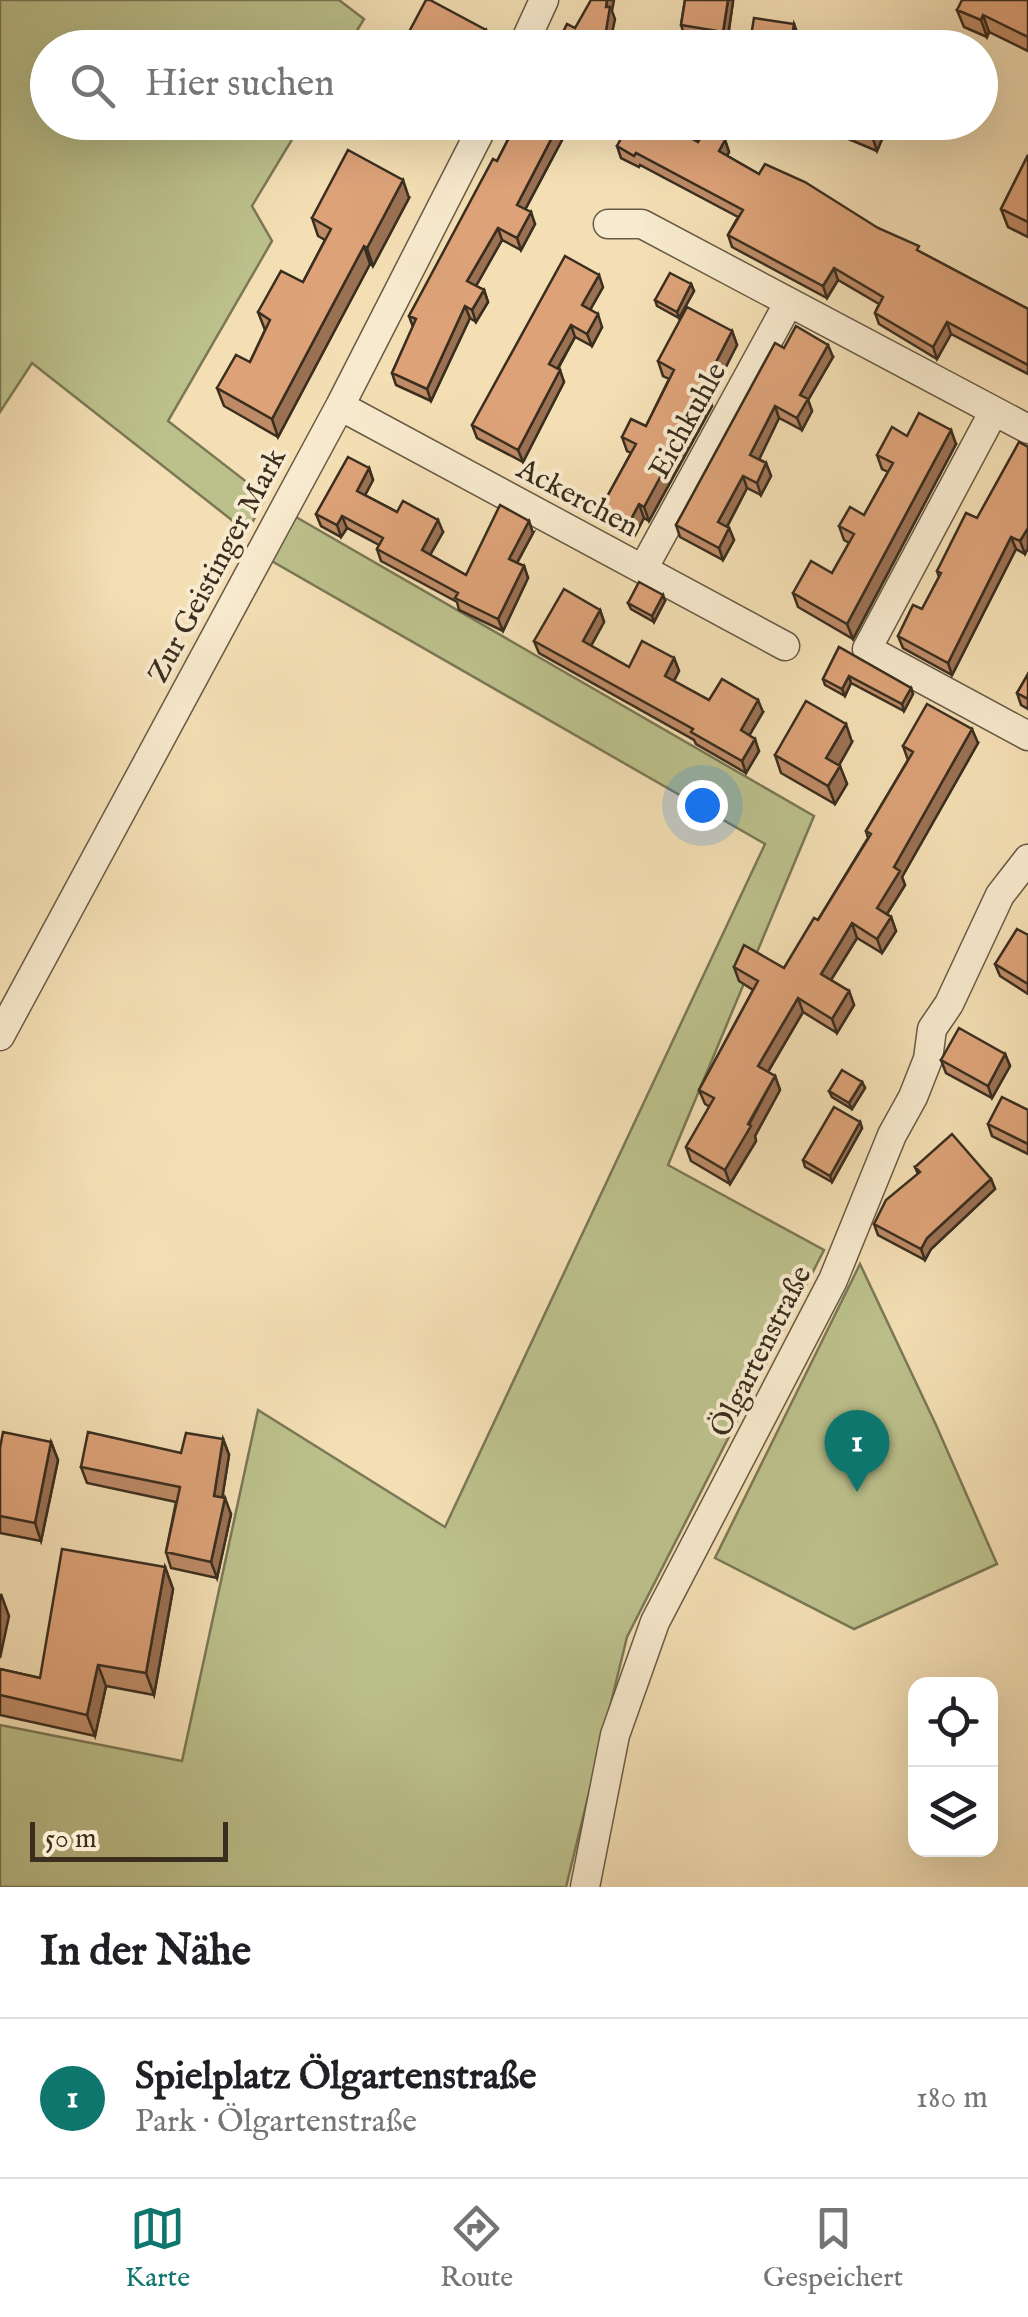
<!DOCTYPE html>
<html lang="de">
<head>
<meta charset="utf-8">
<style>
	body { margin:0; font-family:"IM FELL English",serif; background:#f2f2f2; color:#202124 }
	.controls { position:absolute; right:30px; bottom:30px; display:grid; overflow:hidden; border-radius:20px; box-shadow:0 10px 40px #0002 }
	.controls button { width:90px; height:90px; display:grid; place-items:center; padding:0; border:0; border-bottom:2px solid #e0e0e0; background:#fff; color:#202124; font:50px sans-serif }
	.scale { position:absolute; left:30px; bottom:25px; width:198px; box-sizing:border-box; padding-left:10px; border:5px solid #3a2e1f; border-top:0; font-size:28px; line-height:35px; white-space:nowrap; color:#3a2e1f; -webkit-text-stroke:8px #f8eace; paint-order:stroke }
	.you { position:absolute; left:702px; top:805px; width:35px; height:35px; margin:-25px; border:8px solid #fff; border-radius:50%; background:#1a73e8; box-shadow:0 0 0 15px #1a73e833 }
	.badge { display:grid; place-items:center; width:65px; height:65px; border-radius:50%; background:#0f766e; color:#fff; font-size:32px; font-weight:700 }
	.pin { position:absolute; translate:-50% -82px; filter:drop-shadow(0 2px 5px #0008) }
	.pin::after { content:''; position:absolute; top:52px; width:35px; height:30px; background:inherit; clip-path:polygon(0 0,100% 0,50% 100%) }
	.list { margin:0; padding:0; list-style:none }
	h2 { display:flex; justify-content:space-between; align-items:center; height:130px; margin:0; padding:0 40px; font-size:42px }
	h2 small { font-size:32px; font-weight:400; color:#757577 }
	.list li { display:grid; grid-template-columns:65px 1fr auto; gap:30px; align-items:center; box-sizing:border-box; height:160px; padding:0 40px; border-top:2px solid #e0e0e0 }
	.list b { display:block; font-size:38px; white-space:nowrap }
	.list p { margin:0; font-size:32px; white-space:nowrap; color:#757577 }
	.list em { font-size:32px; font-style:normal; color:#757577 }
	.icon { flex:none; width:55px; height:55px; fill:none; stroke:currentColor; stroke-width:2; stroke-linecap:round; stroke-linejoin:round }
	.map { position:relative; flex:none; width:1028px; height:1887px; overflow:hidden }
	.search { position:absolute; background:#fff; box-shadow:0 10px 40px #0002; left:30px; right:30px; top:30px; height:110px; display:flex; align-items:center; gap:25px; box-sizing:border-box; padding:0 35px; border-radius:55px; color:#757577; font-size:38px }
	.sheet { height:290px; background:#fff }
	nav { display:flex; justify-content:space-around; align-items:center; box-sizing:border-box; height:140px; border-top:2px solid #e0e0e0; background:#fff; font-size:28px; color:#757577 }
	nav a { display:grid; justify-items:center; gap:5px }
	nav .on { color:#0f766e }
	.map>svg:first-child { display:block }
	.green { fill:#bcc18c; stroke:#7b7856; stroke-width:2.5 }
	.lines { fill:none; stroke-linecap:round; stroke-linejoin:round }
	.minor-casing { stroke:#685a44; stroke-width:31 }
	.minor { stroke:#f8eace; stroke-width:28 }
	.wall { fill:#be8b67; stroke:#3a2e1f; stroke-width:2.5 }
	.shaded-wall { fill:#9b7154; stroke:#3a2e1f; stroke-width:2.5 }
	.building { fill:#dda278; stroke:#3a2e1f; stroke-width:2.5 }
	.labels { text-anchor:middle; stroke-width:8; stroke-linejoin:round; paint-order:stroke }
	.street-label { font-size:30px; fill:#3a2e1f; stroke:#f8eace }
</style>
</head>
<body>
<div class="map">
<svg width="1028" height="1887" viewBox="0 0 1028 1887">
	<rect width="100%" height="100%" fill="#f4dfb4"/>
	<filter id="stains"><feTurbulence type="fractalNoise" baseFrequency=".002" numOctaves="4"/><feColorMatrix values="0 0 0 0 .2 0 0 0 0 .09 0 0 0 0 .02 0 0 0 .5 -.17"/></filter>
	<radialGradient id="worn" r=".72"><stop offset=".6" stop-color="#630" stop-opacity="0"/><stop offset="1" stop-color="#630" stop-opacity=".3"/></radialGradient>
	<path class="green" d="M 0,0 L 339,0 L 364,19 L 347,47 L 48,48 L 48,122 L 302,123 L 252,206 L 272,241 L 168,421 L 266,497 L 247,532 L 32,363 L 0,412 Z
		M 296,517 L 814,816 L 668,1165 L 824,1250 L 627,1637 L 566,1887 L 0,1887 L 0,1725 L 182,1761 L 258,1410 L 445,1527 L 765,844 L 270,560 Z
		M 860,1264 L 936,1425 L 997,1564 L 854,1629 L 715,1558 Z"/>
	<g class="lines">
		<g class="minor-casing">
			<path id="minor" d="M 522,48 L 544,0
				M 608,224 L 642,224 L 1028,429
				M 340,406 L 785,646
				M 994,411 L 867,649 L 1028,736
				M 643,569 L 789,302
				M 0,1036 L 340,406 L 485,122
				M 585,1887 L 615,1735 L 655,1622 L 833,1280 L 892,1135 L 913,1097 L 928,1059 L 932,1029 L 949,1004 L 1000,895 L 1028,859"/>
		</g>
		<use href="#minor" class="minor"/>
	</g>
	<path class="wall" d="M 685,0 L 733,0 L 727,43 L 685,37 L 681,25 Z
		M 1028,0 L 1028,51 L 989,32 L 987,37 L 964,27 L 957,10 Z
		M 517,122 L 590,122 L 584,133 L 570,125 L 525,210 L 535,224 L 521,250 L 502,240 L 476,286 L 484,290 L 488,302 L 476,322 L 470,318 L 431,401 L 396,385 L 392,373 L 413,327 L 409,316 L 497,161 Z
		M 824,122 L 889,122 L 877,151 L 827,130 Z
		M 668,126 L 698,142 L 725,140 L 729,152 L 727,156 L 759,174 L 878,228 L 922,253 L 1028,309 L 1028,374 L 951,334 L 937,359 L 879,324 L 875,313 L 879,304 L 838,280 L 827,298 L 732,247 L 728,235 L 738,217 L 640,165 L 639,167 L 621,158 L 617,146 Z
		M 1028,155 L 1028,237 L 1008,227 L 1001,209 Z
		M 409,198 L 373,266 L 370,264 L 278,437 L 224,406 L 217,388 L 250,362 L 265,330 L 258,312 L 303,282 L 325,240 L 318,236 L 312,218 Z
		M 691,284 L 694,291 L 679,318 L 657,306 L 655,300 Z
		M 603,287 L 590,310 L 602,327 L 592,346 L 575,337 L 558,369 L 564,382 L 523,462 L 477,438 L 472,425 Z
		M 732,331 L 737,345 L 710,398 L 712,406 L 649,521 L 644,518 L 635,535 L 607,520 L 602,506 L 631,453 L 627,451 L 622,437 L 646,426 L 669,379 L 663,376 L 658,361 Z
		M 784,348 L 833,357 L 808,400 L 812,411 L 802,430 L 779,418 L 759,459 L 766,463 L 771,476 L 761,495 L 747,488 L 727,527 L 729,528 L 734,540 L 723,560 L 680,537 L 676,525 Z
		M 907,436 L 956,444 L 853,639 L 798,607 L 793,593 L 832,573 L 849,543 L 844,540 L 839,526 L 864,515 L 888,472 L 882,469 L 877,455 Z
		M 1028,447 L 1028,548 L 1025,554 L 1016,549 L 952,675 L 903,648 L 898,636 L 922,609 L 939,577 L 937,571 L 977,518 Z
		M 369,468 L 373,480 L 365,495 L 397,512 L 443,532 L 430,555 L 466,575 L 533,533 L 517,563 L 524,566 L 528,578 L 503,631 L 459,610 L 457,602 L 381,561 L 377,549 L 379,545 L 347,528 L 341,537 L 321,526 L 316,514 Z
		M 665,601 L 654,622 L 631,609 L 628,603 Z
		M 600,610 L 604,622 L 591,646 L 629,667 L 674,658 L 679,671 L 674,681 L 709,700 L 763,712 L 749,735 L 759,751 L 746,773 L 696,744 L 694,740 L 539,653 L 534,641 Z
		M 839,647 L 911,688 L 913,694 L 904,711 L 851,683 L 845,696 L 825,685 L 823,679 Z
		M 1028,674 L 1028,709 L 1021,705 L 1017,693 Z
		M 852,742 L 839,765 L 847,784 L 835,804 L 781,773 L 775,755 Z
		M 978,743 L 902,877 L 905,885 L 887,914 L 891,917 L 896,931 L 882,953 L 857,938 L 831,980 L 849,991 L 854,1005 L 837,1033 L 803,1012 L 768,1072 L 775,1076 L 780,1090 L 755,1136 L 756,1141 L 730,1184 L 691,1161 L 686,1147 L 710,1107 L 705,1104 L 699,1090 L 753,990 L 739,981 L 734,967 L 784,968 L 818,920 L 868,838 L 866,831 L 908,760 L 903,746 Z
		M 1028,935 L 1028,994 L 1000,976 L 995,964 Z
		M 1005,1054 L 1010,1066 L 992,1098 L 946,1073 L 941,1060 Z
		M 862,1082 L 865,1088 L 852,1109 L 832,1097 L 829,1091 Z
		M 1028,1110 L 1028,1154 L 992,1136 L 988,1124 Z
		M 860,1122 L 862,1128 L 832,1182 L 805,1167 L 803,1160 Z
		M 915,1167 L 991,1179 L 995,1189 L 931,1249 L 925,1260 L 878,1235 L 874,1224 L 918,1174 Z
		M 223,1439 L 229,1455 L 222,1498 L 231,1514 L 217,1578 L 171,1568 L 166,1552 L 176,1502 L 87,1483 L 81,1467 L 181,1453 Z
		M 51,1442 L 58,1460 L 41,1541 L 0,1533 L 0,1448 Z
		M 165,1567 L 173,1589 L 154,1695 L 106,1686 L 95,1736 L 0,1715 L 0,1669 L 40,1678 Z"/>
	<path class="shaded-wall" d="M 607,0 L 614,0 L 612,11 L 615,19 L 610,43 L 606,31 L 606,7 Z
		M 728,0 L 733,0 L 733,2 L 727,43 L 723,32 Z
		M 983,15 L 989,32 L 987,37 L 981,20 Z
		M 794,24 L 799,37 L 797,48 L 790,48 Z
		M 486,30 L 490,42 L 487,48 L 476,48 Z
		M 616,33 L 620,45 L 619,48 L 608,48 Z
		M 560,122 L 569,122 L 570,125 L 521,217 L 517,205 Z
		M 580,122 L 590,122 L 584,133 Z
		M 880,122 L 889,122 L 877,151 L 873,139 Z
		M 725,140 L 729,152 L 723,163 L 719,151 Z
		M 403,180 L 409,198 L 373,266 L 367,248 Z
		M 531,212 L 535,224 L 521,250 L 517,238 Z
		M 498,228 L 502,240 L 472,293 L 467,281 Z
		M 364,246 L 370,264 L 278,437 L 272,419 Z
		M 834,268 L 838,280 L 827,298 L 823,286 Z
		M 599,275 L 603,287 L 586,317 L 582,305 Z
		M 691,284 L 694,291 L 679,318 L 677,312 Z
		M 484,290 L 488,302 L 476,322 L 472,310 Z
		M 465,306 L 470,318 L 431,401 L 427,389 Z
		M 598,314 L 602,327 L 592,346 L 587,334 Z
		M 947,322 L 951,334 L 937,359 L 933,347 Z
		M 571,325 L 575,337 L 553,376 L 549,364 Z
		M 732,331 L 737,345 L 710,398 L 712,406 L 649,521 L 644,507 L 702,389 Z
		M 828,345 L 833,357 L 808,400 L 812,411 L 802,430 L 797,418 L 800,395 Z
		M 560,370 L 564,382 L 523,462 L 518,450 Z
		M 775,406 L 779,418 L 755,468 L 750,455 Z
		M 951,430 L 956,444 L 853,639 L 847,624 Z
		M 766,463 L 771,476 L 761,495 L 757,483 Z
		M 369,468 L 373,480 L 361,503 L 357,491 Z
		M 743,476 L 747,488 L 723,534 L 718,522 Z
		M 639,504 L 644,518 L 635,535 L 630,521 Z
		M 342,516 L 347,528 L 341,537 L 337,525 Z
		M 438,520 L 443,532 L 426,562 L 422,550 Z
		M 529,521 L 533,533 L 513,570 L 509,559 Z
		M 729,528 L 734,540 L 723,560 L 719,548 Z
		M 1028,528 L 1028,548 L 1025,554 L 1020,541 Z
		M 1011,537 L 1016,549 L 952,675 L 948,663 Z
		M 524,566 L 528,578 L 503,631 L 498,619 Z
		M 663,595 L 665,601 L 654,622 L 652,616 Z
		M 600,610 L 604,622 L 587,653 L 583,641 Z
		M 674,658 L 679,671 L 670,688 L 665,676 Z
		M 849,676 L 851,683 L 845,696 L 842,689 Z
		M 911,688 L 913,694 L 904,711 L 902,704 Z
		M 758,700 L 763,712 L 745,743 L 741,730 Z
		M 846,724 L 852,742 L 833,776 L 826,758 Z
		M 972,729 L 978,743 L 902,877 L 905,885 L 882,922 L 877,908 L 894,867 Z
		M 755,739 L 759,751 L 746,773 L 742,761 Z
		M 840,766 L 847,784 L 835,804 L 828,786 Z
		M 891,917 L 896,931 L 882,953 L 877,939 Z
		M 852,923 L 857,938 L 826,988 L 821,974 Z
		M 849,991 L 854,1005 L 837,1033 L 832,1019 Z
		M 798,998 L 803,1012 L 763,1080 L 758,1066 Z
		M 1005,1054 L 1010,1066 L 992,1098 L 988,1086 Z
		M 775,1076 L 780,1090 L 755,1136 L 756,1141 L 730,1184 L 725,1170 Z
		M 862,1082 L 865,1088 L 852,1109 L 849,1103 Z
		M 860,1122 L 862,1128 L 832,1182 L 830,1176 Z
		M 991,1179 L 995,1189 L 931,1249 L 925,1260 L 921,1249 L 927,1238 Z
		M 223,1439 L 229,1455 L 220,1512 L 214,1496 Z
		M 51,1442 L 58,1460 L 41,1541 L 35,1523 Z
		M 225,1498 L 231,1514 L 217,1578 L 211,1562 Z
		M 165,1567 L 173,1589 L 154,1695 L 146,1673 Z
		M 1,1594 L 9,1616 L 0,1658 L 0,1601 Z
		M 98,1665 L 106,1686 L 95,1736 L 87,1715 Z"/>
	<path class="building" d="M 426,0 L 430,0 L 486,30 L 476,48 L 407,48 L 402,45 Z
		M 591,0 L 607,0 L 606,7 L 610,7 L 606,31 L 616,33 L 608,48 L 555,48 L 567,24 L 575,28 Z
		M 685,0 L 728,0 L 723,32 L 681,25 Z
		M 962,0 L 1028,0 L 1028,37 L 983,15 L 981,20 L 957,10 Z
		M 754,18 L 794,24 L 790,48 L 749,48 Z
		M 517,122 L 560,122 L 517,205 L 531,212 L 517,238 L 498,228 L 467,281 L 484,290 L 472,310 L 465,306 L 427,389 L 392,373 L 416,319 L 409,316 L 493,159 L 497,161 Z
		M 630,122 L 662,122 L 698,142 L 705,130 L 725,140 L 719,151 L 759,174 L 765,164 L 805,182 L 878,228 L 919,246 L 917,250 L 1028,309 L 1028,365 L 947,322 L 933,347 L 875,313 L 883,297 L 834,268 L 823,286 L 728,235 L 743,210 L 636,153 L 634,156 L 617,146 Z
		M 833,122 L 880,122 L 873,139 Z
		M 348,150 L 403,180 L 367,248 L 364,246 L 272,419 L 217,388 L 236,355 L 250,362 L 270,320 L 258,312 L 281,271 L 303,282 L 331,229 L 312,218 Z
		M 1028,155 L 1028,222 L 1001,209 Z
		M 565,256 L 599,275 L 582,305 L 598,314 L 587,334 L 571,325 L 549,364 L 560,370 L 518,450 L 472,425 Z
		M 670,273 L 691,284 L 677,312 L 655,300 Z
		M 687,307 L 732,331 L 702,389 L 707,391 L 644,507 L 639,504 L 630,521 L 602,506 L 636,444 L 622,437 L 631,419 L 646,426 L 674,370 L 658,361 Z
		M 796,326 L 828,345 L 800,395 L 808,399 L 797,418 L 775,406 L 750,455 L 766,463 L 757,483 L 743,476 L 718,522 L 729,528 L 719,548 L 676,525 L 775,343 L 784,348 Z
		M 919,413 L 951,430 L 847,624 L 793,593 L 811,561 L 832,573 L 854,534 L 839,526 L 850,507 L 864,515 L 893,463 L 877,455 L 892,427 L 907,436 Z
		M 1019,442 L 1028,447 L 1028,528 L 1020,541 L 1011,537 L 948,663 L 898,636 L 913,605 L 922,609 L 941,573 L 937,571 L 966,513 L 977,518 Z
		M 348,457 L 369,468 L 357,491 L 397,512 L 403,501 L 438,520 L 422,550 L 466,575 L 500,505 L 529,521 L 509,559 L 524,566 L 498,619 L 455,598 L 458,593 L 377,549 L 383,538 L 342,516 L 337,525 L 316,514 Z
		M 639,582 L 663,595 L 652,616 L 628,603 Z
		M 564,589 L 600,610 L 583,641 L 629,667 L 642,641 L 674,658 L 665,676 L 709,700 L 722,679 L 758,700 L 741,730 L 755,739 L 742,761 L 691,732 L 693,729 L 534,641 Z
		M 839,647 L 911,688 L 902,704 L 849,676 L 842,689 L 823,679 Z
		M 1028,674 L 1028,699 L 1017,693 Z
		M 806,701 L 846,724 L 826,758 L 840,766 L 828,786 L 775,755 Z
		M 927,704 L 972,729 L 894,867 L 900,871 L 877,908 L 891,917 L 877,939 L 852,923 L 821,974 L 849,991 L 832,1019 L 798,998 L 758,1066 L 775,1076 L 748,1124 L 751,1126 L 725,1170 L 686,1147 L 714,1098 L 699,1090 L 758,981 L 734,967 L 744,945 L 784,968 L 814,918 L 818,920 L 871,834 L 866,831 L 913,752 L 903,746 Z
		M 1017,929 L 1028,935 L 1028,984 L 995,964 Z
		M 959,1028 L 1005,1054 L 988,1086 L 941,1060 Z
		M 842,1070 L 862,1082 L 849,1103 L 829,1091 Z
		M 1002,1097 L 1028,1110 L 1028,1144 L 988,1124 Z
		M 834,1107 L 860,1122 L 830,1176 L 803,1160 Z
		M 952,1134 L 991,1179 L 927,1238 L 921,1249 L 874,1224 L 886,1200 L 920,1172 L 915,1167 Z
		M 3,1432 L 51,1442 L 35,1523 L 0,1516 L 0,1448 Z
		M 88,1432 L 181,1453 L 186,1433 L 223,1439 L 214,1496 L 225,1498 L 211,1562 L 166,1552 L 180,1487 L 81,1467 Z
		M 62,1549 L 165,1567 L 146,1673 L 98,1665 L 87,1715 L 0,1695 L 0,1669 L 40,1678 Z"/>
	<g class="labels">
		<g class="street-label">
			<text transform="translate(687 420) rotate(-61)" y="10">Eichkuhle</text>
			<text transform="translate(578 497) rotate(28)" y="10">Ackerchen</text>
			<text transform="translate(216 565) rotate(-62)" y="10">Zur Geistinger Mark</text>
			<text transform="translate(760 1351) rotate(-63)" y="10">Ölgartenstraße</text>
		</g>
	</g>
	<rect width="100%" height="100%" filter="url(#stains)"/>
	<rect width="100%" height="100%" fill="url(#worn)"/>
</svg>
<div class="controls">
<button><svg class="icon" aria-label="locate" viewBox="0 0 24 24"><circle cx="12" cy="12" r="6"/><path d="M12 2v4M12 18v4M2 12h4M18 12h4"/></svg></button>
<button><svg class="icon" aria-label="layers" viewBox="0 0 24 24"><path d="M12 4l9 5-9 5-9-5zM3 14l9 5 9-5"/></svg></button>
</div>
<div class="scale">50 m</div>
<div class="you"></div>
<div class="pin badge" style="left:857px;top:1492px">1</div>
<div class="search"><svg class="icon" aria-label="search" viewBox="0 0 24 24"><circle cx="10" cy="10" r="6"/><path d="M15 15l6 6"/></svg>Hier suchen</div>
</div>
<section class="sheet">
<h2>In der Nähe<small></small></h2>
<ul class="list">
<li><span class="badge">1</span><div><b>Spielplatz Ölgartenstraße</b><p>Park · Ölgartenstraße</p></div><em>180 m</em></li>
</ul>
</section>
<nav>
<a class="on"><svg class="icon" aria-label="map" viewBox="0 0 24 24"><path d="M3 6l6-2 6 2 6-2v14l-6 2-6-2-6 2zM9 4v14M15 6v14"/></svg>Karte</a>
<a><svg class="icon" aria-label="directions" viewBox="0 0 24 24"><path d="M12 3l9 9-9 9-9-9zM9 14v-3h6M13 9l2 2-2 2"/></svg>Route</a>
<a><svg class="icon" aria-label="saved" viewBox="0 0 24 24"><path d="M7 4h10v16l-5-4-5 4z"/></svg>Gespeichert</a>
</nav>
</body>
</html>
